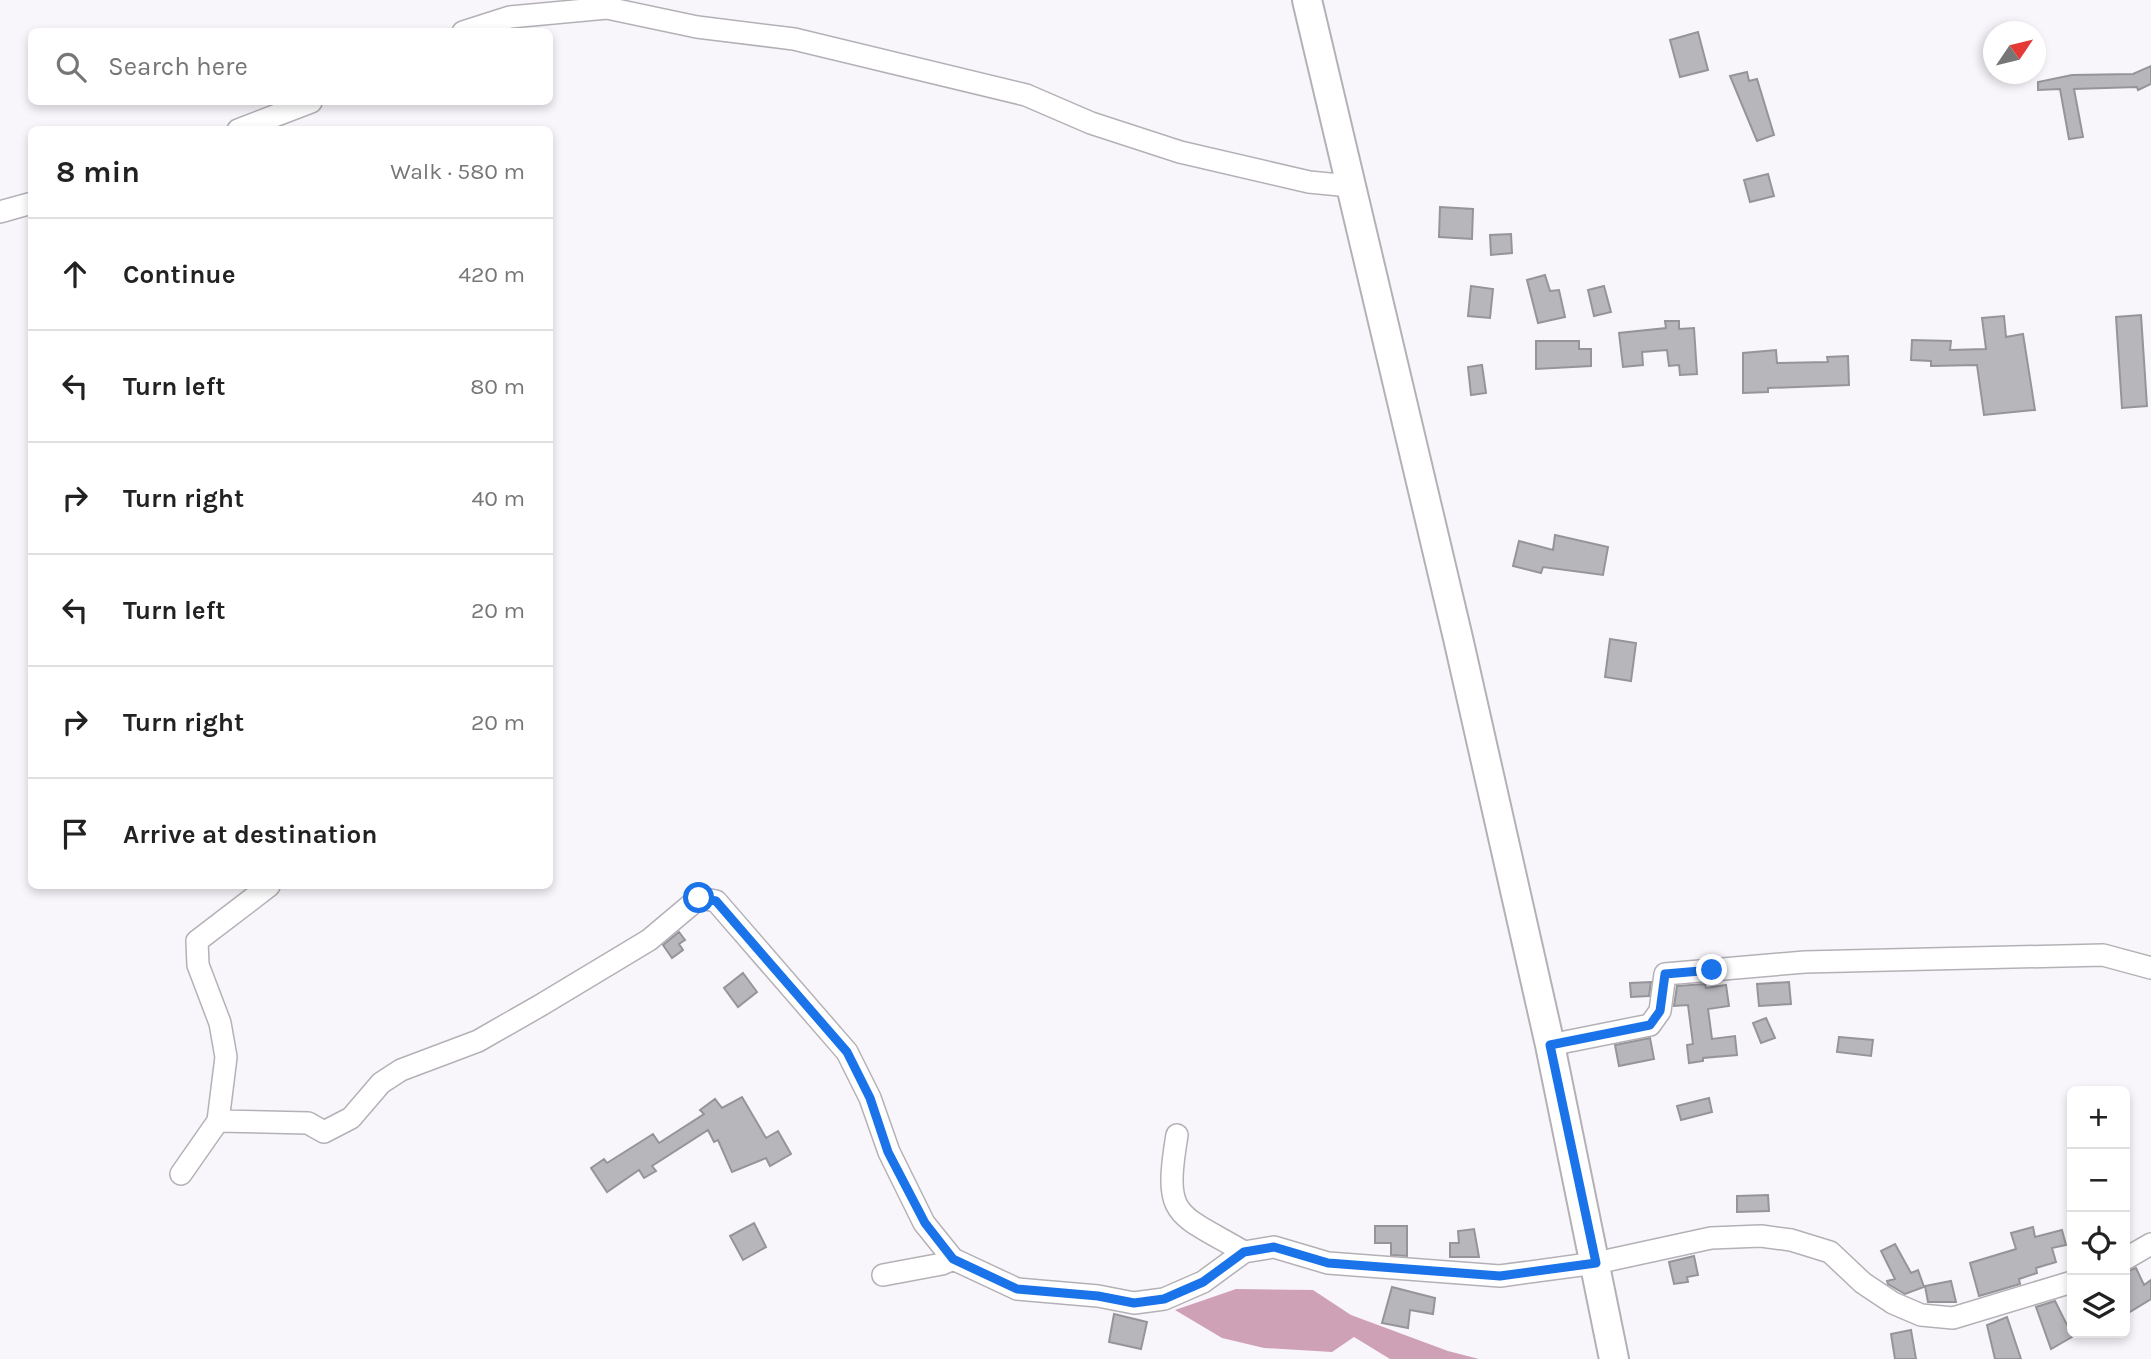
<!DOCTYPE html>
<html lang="en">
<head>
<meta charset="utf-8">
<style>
	body { margin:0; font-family:Karla,sans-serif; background:#f6f6f6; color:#222 }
	.controls { position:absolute; right:21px; bottom:21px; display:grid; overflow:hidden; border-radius:10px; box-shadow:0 4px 10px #0003 }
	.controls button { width:63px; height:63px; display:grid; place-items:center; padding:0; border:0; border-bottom:2px solid #e0e0e0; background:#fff; color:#222; font:35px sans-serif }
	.compass { position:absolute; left:1983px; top:21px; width:63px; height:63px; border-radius:50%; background:#fff; box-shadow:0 4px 10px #0003; rotate:55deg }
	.stop { position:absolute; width:21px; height:21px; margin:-16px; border:5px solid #1a73e8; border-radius:50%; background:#fff }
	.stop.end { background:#1a73e8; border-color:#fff; box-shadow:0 2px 7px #0008 }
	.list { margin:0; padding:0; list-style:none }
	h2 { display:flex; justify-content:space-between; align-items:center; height:91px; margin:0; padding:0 28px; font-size:30px }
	h2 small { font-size:23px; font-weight:400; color:#767676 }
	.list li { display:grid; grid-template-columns:46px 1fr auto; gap:21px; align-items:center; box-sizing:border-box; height:112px; padding:0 28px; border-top:2px solid #e0e0e0 }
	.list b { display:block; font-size:26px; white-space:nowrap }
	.list em { font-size:23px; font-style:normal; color:#767676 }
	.icon { flex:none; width:38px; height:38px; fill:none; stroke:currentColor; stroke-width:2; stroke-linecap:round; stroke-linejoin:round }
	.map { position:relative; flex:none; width:2151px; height:1359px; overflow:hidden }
	.search { position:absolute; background:#fff; box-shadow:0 4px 10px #0003; left:28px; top:28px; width:525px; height:77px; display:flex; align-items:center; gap:18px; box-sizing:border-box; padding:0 24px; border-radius:10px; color:#767676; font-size:26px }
	.panel { position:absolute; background:#fff; box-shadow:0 4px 10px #0003; left:28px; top:126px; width:525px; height:763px; border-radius:10px }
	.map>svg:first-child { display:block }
	.forest { fill:#cfa1b6 }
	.building { fill:#b7b6bb; stroke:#959599; stroke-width:2 }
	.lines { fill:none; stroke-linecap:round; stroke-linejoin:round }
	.minor-casing { stroke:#b4b1b6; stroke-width:24 }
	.secondary-casing { stroke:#b4b1b6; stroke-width:32 }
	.minor { stroke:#fff; stroke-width:21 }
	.secondary { stroke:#fff; stroke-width:28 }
	.route { stroke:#1a73e8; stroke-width:9 }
</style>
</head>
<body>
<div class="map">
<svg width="2151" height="1359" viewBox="0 0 2151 1359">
	<rect width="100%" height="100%" fill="#f9f6fb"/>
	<path class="forest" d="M 1236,1289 L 1313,1290 L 1351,1315 L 1448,1351 L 1479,1359 L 1390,1359 L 1354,1337 L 1332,1352 L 1264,1348 L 1222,1338 L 1175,1310 Z"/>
	<path class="building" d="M 1698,32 L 1708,70 L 1680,77 L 1670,40 Z
		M 2151,66 L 2151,84 L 2138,90 L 2137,87 L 2074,89 L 2083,137 L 2069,139 L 2060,89 L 2038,90 L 2038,82 L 2072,75 L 2133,74 Z
		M 1747,72 L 1749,81 L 1757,79 L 1774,135 L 1757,141 L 1730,76 Z
		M 1768,174 L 1774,196 L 1750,202 L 1744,180 Z
		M 1440,207 L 1473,209 L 1472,239 L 1439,237 Z
		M 1511,234 L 1512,253 L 1491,255 L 1490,235 Z
		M 1545,275 L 1550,291 L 1559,290 L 1565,317 L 1538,323 L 1527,280 Z
		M 1471,286 L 1493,289 L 1490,318 L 1468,316 Z
		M 1604,286 L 1611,312 L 1594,316 L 1588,290 Z
		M 2141,315 L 2147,406 L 2122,408 L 2116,317 Z
		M 2004,316 L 2006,337 L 2023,334 L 2035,410 L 1984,415 L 1977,365 L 1931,366 L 1931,361 L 1911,360 L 1912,340 L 1951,341 L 1950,350 L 1986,349 L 1982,318 Z
		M 1665,321 L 1679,321 L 1679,329 L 1694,328 L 1697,374 L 1680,375 L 1679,365 L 1669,366 L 1667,350 L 1642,352 L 1643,365 L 1623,367 L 1619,333 L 1666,328 Z
		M 1536,341 L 1579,341 L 1579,349 L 1591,349 L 1591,366 L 1536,369 Z
		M 1776,350 L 1777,363 L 1828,362 L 1827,357 L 1848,356 L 1849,385 L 1768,388 L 1768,392 L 1743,393 L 1743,353 Z
		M 1482,365 L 1486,393 L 1471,395 L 1468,367 Z
		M 1555,535 L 1608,547 L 1603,575 L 1543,567 L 1541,573 L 1513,566 L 1519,541 L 1553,550 Z
		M 1610,639 L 1636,643 L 1631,681 L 1605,677 Z
		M 679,932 L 685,940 L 679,944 L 683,950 L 672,958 L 663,945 Z
		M 743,973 L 757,992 L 738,1007 L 724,988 Z
		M 1651,982 L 1649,996 L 1631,997 L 1630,983 Z
		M 1789,982 L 1791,1004 L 1759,1006 L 1757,984 Z
		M 1705,984 L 1706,988 L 1726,985 L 1729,1006 L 1708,1009 L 1712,1039 L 1735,1036 L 1737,1055 L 1703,1058 L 1703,1061 L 1689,1063 L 1687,1045 L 1693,1044 L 1688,1005 L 1674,1006 L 1677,986 Z
		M 1766,1018 L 1775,1038 L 1761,1043 L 1753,1023 Z
		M 1839,1037 L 1873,1040 L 1871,1056 L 1837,1052 Z
		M 1650,1038 L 1654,1059 L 1619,1066 L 1615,1045 Z
		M 742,1097 L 766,1138 L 778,1131 L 791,1154 L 770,1166 L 766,1158 L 732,1172 L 718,1140 L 714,1142 L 708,1130 L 652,1166 L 656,1171 L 644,1178 L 639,1170 L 607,1192 L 591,1168 L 604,1159 L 607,1163 L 653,1134 L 659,1143 L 704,1114 L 700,1110 L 715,1099 L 722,1108 Z
		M 1709,1098 L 1712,1112 L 1681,1120 L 1677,1106 Z
		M 1768,1195 L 1769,1211 L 1737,1212 L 1737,1196 Z
		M 754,1223 L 766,1247 L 743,1260 L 730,1236 Z
		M 1375,1226 L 1407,1226 L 1407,1256 L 1391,1255 L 1391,1243 L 1375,1243 Z
		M 2033,1227 L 2035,1237 L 2062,1230 L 2066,1245 L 2052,1248 L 2056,1262 L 2036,1268 L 2037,1273 L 2019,1279 L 2020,1284 L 1979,1296 L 1970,1263 L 2016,1249 L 2011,1233 Z
		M 1474,1229 L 1479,1257 L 1450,1257 L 1450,1243 L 1459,1243 L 1458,1231 Z
		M 1895,1244 L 1911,1273 L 1918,1270 L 1924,1287 L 1905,1294 L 1888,1284 L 1887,1281 L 1895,1279 L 1881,1251 Z
		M 1694,1256 L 1698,1275 L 1687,1277 L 1688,1282 L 1674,1284 L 1669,1262 Z
		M 2136,1268 L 2144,1285 L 2151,1280 L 2151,1299 L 2125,1315 L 2125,1272 Z
		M 1951,1281 L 1956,1302 L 1928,1302 L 1925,1286 Z
		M 1392,1287 L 1435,1298 L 1433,1314 L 1410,1310 L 1408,1328 L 1382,1323 Z
		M 2055,1301 L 2067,1325 L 2072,1323 L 2072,1337 L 2051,1349 L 2036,1307 Z
		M 1114,1314 L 1147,1322 L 1141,1349 L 1109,1342 Z
		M 2007,1317 L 2021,1359 L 1995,1359 L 1987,1325 Z
		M 1911,1330 L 1916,1359 L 1895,1359 L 1891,1334 Z"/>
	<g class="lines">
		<g class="minor-casing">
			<path id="minor" d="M 463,32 L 510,17 L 607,8 L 697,27 L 794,39 L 1026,95 L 1091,123 L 1180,152 L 1309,182 L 1350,186
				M 238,130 L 311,102
				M 0,212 L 32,203
				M 1550,1045 L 1650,1025 L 1660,1011 L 1665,974 L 1805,962 L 2103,955 L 2151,968
				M 218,1121 L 308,1123 L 324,1132 L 351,1118 L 381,1083 L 401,1070 L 478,1041 L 541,1005 L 649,940 L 699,898 L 716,901 L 847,1052 L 870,1098 L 889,1152 L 924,1223 L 953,1259 L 1017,1289 L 1098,1296 L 1134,1303 L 1164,1299 L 1203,1282 L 1244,1252 L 1274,1247 L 1328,1263 L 1500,1276 L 1596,1263 L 1711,1238 L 1761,1236 L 1791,1240 L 1830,1252 L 1863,1283 L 1893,1303 L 1921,1315 L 1953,1318 L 2072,1282
				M 1177,1135 C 1163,1219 1176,1212 1244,1252
				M 181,1174 L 218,1121 L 226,1057 L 220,1023 L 198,965 L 197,941 L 269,886
				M 2125,1259 L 2151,1244
				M 883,1275 L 942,1264 L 953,1259"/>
		</g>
		<g class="secondary-casing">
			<path id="secondary" d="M 1307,0 L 1458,638 L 1550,1045 L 1614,1359"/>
		</g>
		<use href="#minor" class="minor"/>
		<use href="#secondary" class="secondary"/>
	</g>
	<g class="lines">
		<path class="route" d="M 699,898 L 716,901 L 847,1052 L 870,1098 L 888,1152 L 925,1223 L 953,1259 L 1017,1289 L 1098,1296 L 1134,1303 L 1164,1299 L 1203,1282 L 1244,1252 L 1274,1247 L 1328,1263 L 1500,1276 L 1596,1263 L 1550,1045 L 1650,1025 L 1660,1011 L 1665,974 L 1712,970"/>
	</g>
</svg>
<div class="controls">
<button>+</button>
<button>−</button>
<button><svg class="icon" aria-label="locate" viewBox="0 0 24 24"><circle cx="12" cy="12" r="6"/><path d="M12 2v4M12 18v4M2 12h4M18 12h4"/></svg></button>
<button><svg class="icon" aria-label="layers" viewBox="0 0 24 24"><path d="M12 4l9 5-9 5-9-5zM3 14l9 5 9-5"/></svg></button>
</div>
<svg class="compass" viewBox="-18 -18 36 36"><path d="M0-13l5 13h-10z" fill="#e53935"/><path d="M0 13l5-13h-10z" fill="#767676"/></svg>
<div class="stop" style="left:699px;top:898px"></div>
<div class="stop end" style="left:1712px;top:970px"></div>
<div class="search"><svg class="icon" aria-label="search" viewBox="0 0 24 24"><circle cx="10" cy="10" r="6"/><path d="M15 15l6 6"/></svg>Search here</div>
<section class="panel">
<h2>8 min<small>Walk · 580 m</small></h2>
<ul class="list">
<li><svg class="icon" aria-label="ahead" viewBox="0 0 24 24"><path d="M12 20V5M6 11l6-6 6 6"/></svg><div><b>Continue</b></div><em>420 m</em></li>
<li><svg class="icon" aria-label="left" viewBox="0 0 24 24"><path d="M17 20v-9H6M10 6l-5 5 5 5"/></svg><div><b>Turn left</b></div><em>80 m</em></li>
<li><svg class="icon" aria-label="right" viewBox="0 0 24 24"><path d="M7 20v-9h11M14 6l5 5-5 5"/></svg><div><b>Turn right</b></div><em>40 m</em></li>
<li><svg class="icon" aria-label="left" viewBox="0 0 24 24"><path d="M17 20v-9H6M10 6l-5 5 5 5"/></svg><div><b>Turn left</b></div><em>20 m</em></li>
<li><svg class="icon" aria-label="right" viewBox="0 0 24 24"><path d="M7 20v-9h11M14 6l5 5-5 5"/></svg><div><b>Turn right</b></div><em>20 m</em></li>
<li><svg class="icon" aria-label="arrive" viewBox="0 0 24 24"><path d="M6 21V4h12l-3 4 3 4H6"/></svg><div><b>Arrive at destination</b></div></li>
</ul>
</section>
</div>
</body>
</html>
